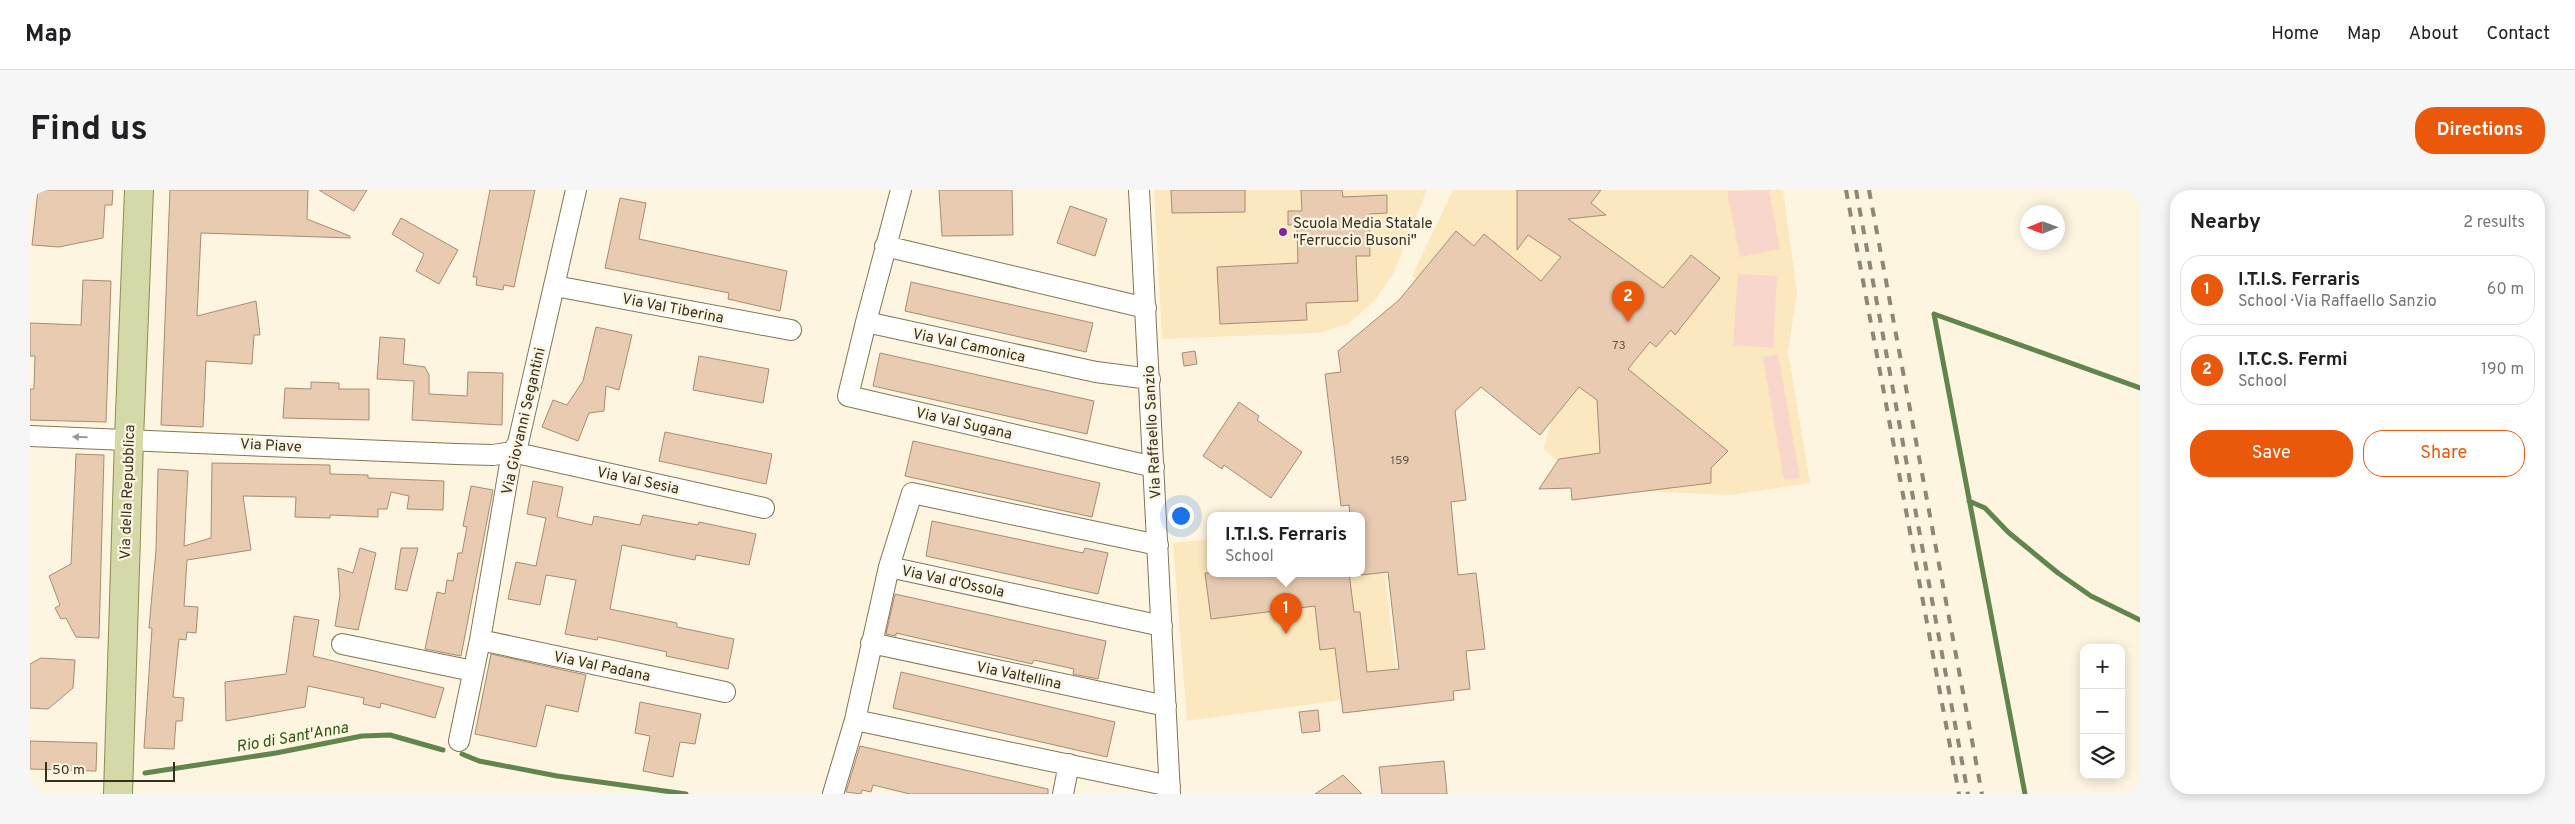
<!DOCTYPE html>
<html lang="en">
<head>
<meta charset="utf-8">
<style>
	body { margin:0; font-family:Overpass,sans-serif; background:#f6f6f6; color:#202124 }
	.controls { position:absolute; right:15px; bottom:15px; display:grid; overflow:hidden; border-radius:10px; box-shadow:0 2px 12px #0003 }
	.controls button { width:45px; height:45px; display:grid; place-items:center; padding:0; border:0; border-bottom:1px solid #e0e0e0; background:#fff; color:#202124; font:25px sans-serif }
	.compass { position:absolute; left:1990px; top:15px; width:45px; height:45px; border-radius:50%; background:#fff; box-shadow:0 2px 12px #0003; rotate:269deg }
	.scale { position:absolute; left:15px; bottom:12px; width:130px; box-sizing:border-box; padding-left:5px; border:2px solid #363023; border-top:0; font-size:14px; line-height:18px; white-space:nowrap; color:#363023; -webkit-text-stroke:4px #fef5e0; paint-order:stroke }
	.you { position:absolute; left:1150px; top:325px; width:18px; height:18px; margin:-12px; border:4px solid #fff; border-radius:50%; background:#1a73e8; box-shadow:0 0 0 8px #1a73e833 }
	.badge { display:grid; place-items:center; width:32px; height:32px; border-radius:50%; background:#ea580c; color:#fff; font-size:16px; font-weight:700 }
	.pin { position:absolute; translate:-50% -41px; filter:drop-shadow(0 1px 2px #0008) }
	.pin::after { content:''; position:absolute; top:26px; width:18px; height:15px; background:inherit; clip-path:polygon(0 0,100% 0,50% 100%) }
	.popup { position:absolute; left:1177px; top:322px; width:158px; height:65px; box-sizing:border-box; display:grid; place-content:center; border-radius:10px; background:#fff; filter:drop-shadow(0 1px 4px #0005); font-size:16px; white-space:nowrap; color:#757577 }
	.popup b { font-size:19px; color:#202124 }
	.popup::after { content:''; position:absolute; left:50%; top:100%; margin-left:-10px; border:10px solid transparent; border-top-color:#fff }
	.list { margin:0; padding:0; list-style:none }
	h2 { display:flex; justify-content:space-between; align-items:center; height:65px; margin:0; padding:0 20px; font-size:21px }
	h2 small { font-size:16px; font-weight:400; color:#757577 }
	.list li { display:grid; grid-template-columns:32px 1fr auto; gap:15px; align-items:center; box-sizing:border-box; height:70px; margin:0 10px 10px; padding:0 10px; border:1px solid #e0e0e0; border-radius:20px }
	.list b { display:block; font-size:19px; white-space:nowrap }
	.list p { margin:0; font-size:16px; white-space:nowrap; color:#757577 }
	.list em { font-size:16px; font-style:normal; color:#757577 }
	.actions { display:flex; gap:10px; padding:15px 20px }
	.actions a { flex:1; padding:11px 0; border:1px solid #ea580c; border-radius:20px; text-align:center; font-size:18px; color:#ea580c }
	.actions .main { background:#ea580c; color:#fff }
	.icon { flex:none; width:28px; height:28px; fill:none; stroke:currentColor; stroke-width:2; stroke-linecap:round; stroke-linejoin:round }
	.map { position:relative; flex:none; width:2110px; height:604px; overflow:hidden; border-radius:20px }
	header { display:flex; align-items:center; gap:30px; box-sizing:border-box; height:70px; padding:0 25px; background:#fff; border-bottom:1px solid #e0e0e0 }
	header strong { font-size:24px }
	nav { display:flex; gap:28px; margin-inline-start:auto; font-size:18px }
	.intro { display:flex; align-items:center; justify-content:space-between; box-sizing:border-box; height:120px; padding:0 30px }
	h1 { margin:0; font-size:35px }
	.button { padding:12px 22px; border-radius:20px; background:#ea580c; color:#fff; font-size:18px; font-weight:700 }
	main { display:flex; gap:30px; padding:0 30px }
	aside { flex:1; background:#fff; border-radius:20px; box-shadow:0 2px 12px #0003 }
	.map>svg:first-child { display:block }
	.built { fill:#fbe8be }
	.green { fill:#f9d6cc }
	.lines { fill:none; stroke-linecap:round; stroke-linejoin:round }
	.stream { stroke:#62854e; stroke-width:5 }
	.building { fill:#e9cbb1; stroke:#a78b73 }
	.minor-casing { stroke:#837656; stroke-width:22 }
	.primary-casing { stroke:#8b8d52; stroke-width:30 }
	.minor { stroke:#fff; stroke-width:20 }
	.primary { stroke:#d5d9a7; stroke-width:28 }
	.rail { stroke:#8e8776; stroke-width:4; stroke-dasharray:9 9; stroke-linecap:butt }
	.oneway { fill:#9a9891 }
	.poi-dot { fill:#842792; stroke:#fef5e0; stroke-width:2 }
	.labels { text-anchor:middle; stroke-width:4.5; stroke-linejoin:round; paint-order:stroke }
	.number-label { font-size:12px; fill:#635746 }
	.poi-label { font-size:15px; fill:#363023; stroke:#fef5e0; text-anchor:start }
	.street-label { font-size:15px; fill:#363023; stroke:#fef5e0 }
	.water-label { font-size:16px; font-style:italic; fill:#29590d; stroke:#fef5e0 }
</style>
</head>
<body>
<header>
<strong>Map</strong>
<nav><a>Home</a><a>Map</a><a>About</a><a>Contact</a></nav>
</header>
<div class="intro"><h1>Find us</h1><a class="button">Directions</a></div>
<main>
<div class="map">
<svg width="2110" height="604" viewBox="0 0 2110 604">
	<rect width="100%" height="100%" fill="#fef5e0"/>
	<path class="built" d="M 1124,0 L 1397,0 L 1363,84 L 1345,110 L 1318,134 L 1289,143 L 1132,149 Z
		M 1423,0 L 1753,0 L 1767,103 L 1758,162 L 1780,293 L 1700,305 L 1562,299 L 1513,259 L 1527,215 L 1382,86 Z
		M 1348,331 L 1369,502 L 1157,531 L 1143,353 L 1181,349 L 1181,383 L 1331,383 Z"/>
	<path class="green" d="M 1739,0 L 1750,59 L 1710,67 L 1697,1 Z
		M 1708,84 L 1747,86 L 1743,158 L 1703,155 Z
		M 1748,164 L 1770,288 L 1754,290 L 1733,167 Z"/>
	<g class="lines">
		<path class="stream" d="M 1904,124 L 1995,604
			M 1904,124 L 2110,198
			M 1939,311 L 1955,318 L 1978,342 L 2028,383 L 2061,406 L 2110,430
			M 432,564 L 449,571 L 527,586 L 656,604
			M 115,583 L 246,563 L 332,546 L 360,545 L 413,560"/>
	</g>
	<path class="building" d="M 8,0 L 83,0 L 82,15 L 75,15 L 73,48 L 29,57 L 2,55 Z
		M 140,0 L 278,0 L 277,29 L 320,46 L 320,48 L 171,43 L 167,126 L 226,111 L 230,145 L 224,145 L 222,174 L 176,171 L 173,237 L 131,235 Z
		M 289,0 L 337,0 L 324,21 Z
		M 460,0 L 505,0 L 484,97 L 474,95 L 473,100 L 446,95 L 447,87 L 443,87 Z
		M 909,0 L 982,0 L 983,45 L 912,46 Z
		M 1141,0 L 1215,0 L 1215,22 L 1142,23 Z
		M 1271,0 L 1312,0 L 1313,7 L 1357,5 L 1357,23 L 1339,24 L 1340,66 L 1326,66 L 1328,111 L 1276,113 L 1277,130 L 1190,134 L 1187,77 L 1268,73 L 1267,35 L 1258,35 L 1258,21 L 1272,21 Z
		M 1487,0 L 1571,0 L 1561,13 L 1576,25 L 1538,29 L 1633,98 L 1661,65 L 1690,88 L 1645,145 L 1641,140 L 1626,157 L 1620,152 L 1598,179 L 1698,261 L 1681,278 L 1681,293 L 1542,310 L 1541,298 L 1509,299 L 1529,269 L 1570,263 L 1567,210 L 1549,197 L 1510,245 L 1451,197 L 1425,221 L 1436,310 L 1421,312 L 1428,385 L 1446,383 L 1455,459 L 1436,461 L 1440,499 L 1423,501 L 1424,510 L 1313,523 L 1305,458 L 1290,460 L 1285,416 L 1181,429 L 1175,383 L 1319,383 L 1324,422 L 1330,422 L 1337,482 L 1369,479 L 1358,382 L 1331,385 L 1331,325 L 1320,325 L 1319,315 L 1311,316 L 1295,184 L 1311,182 L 1308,161 L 1369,110 L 1426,41 L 1444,56 L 1454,44 L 1511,91 L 1531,67 L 1498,45 L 1487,60 Z
		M 590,8 L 616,13 L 609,49 L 757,81 L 750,121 L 698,109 L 699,103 L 575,78 Z
		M 1040,16 L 1077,29 L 1065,66 L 1027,53 Z
		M 371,28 L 428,60 L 409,94 L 386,81 L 394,64 L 362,44 Z
		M 53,90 L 81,91 L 76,232 L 0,230 L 0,199 L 4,199 L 5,166 L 0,166 L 0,133 L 51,135 Z
		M 881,92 L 1063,133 L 1056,162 L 875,121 Z
		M 566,137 L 602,145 L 589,200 L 576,196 L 574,221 L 559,223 L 548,251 L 512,237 L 523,210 L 537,215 L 553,191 Z
		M 350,147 L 375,149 L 373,174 L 395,177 L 399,185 L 399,204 L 437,206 L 438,182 L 473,183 L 472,235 L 382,230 L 384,191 L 347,189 Z
		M 1165,161 L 1167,174 L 1154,176 L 1152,163 Z
		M 850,163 L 1064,211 L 1057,244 L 843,196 Z
		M 669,166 L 739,179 L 733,213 L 663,200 Z
		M 281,192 L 309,193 L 309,199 L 339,199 L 339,230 L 253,228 L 255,198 L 281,199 Z
		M 1209,212 L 1229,226 L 1227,230 L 1272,262 L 1241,308 L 1194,275 L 1192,279 L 1173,266 Z
		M 635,242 L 742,264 L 736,294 L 629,271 Z
		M 883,251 L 1070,293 L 1062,327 L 875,286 Z
		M 46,264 L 74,265 L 69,448 L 46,447 L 36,428 L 31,429 L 25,418 L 30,415 L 19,386 L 41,374 Z
		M 182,273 L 300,275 L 300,284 L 338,285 L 338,288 L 414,291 L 413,320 L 377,319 L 379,306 L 361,302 L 357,319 L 348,319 L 348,327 L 300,325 L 300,328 L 265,327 L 266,307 L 213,306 L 221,360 L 157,370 L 154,416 L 168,417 L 166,443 L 157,442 L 156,450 L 149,449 L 143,507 L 154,508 L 152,531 L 146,531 L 144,559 L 114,558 L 122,438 L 119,438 L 126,360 L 128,279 L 158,281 L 154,356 L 181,348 Z
		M 503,291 L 533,297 L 527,327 L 562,335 L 564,326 L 610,335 L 613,325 L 668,335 L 669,332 L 726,344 L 719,375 L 666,365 L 665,370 L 592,355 L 580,419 L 647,433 L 647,437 L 704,449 L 698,479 L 636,466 L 637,462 L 568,447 L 567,450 L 535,444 L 546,390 L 516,385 L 510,415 L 478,409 L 486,372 L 506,376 L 516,328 L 497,324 Z
		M 441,296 L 463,300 L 431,466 L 395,459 L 407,402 L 415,404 L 417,390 L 423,391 L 428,363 L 432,363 L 437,337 L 433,336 Z
		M 902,331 L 1053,363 L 1055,358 L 1078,363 L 1068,404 L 896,366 Z
		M 330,358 L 346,363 L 328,440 L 305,436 L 310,405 L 308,378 L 323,383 Z
		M 371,358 L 388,358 L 377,401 L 365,399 Z
		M 865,404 L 1076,451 L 1068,489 L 1043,484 L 1044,479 L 1004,470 L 1002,474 L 866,443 L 866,446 L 856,444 Z
		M 264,426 L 289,430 L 283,466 L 414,498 L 405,528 L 351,513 L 350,518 L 333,514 L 334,508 L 278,496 L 275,517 L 196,531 L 195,492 L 256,484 Z
		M 461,464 L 556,485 L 548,522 L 516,515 L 506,557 L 445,544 Z
		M 11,468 L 45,470 L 43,498 L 18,519 L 0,518 L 0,474 Z
		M 871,482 L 1085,532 L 1077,567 L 863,518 Z
		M 610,512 L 671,524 L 665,554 L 650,552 L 643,587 L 613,581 L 620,546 L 605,543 Z
		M 1288,520 L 1290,541 L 1272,543 L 1269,522 Z
		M 0,551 L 67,553 L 66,581 L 0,579 Z
		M 830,556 L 1018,599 L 1018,604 L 880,604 L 843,595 L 841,602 L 832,600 L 831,604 L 816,602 Z
		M 1414,571 L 1417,604 L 1352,604 L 1349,577 Z
		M 1313,585 L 1332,604 L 1285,604 Z"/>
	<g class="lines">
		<g class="minor-casing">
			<path id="minor" d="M 871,0 L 836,132 L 1066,182 L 1120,189
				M 1109,0 L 1140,604
				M 855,56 L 1116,118
				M 525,96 L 761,140
				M 836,132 L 818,206 L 1124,277
				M 0,246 L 426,264 L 463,265 L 482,262 L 734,318
				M 1128,355 L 882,303 L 859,377 L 1132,436
				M 450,450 L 695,502
				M 841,453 L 1136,516
				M 312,454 L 443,481
				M 825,530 L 1140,596
				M 429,551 L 450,450 L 482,262 L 488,253 L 546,0
				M 803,604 L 825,530 L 859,377
				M 1033,604 L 1039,574"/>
		</g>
		<g class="primary-casing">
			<path id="primary" d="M 88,604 L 99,249 L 109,0"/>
		</g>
		<use href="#minor" class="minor"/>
		<use href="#primary" class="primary"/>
		<path class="rail" d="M 1816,0 L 1929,604
			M 1826,0 L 1938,604
			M 1839,0 L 1952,604"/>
	</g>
	<defs><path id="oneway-solid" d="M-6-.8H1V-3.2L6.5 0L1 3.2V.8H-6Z" transform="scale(1.25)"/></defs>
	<use class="oneway" href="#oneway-solid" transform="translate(50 247) rotate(-178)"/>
	<circle class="poi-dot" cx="1253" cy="42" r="5"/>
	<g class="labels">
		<g class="number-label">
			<text x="1589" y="159">73</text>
			<text x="1370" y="274">159</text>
		</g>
		<g class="poi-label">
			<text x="1263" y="38">Scuola Media Statale<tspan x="1263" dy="17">"Ferruccio Busoni"</tspan></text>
		</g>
		<g class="street-label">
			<text transform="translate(643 118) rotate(11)" y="5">Via Val Tiberina</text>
			<text transform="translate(939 155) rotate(12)" y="5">Via Val Camonica</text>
			<text transform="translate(493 231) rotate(-77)" y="5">Via Giovanni Segantini</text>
			<text transform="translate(934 233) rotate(13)" y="5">Via Val Sugana</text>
			<text transform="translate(1122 242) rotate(-93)" y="5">Via Raffaello Sanzio</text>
			<text transform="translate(241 255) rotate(3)" y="5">Via Piave</text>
			<text transform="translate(608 290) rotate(12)" y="5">Via Val Sesia</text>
			<text transform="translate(97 302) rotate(-88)" y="5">Via della Repubblica</text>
			<text transform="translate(923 391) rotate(12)" y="5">Via Val d'Ossola</text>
			<text transform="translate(572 476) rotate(12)" y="5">Via Val Padana</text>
			<text transform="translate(989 485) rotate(12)" y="5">Via Valtellina</text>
		</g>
		<g class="water-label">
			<text transform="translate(262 546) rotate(-10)" y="6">Rio di Sant'Anna</text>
		</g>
	</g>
</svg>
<div class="controls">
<button>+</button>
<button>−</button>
<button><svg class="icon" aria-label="layers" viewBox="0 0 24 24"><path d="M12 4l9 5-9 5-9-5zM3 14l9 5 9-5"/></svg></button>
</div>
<svg class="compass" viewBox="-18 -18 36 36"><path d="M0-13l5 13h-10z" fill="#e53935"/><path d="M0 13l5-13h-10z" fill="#757577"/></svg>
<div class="scale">50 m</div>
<div class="you"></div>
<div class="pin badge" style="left:1256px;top:444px">1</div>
<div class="popup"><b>I.T.I.S. Ferraris</b>School</div>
<div class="pin badge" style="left:1598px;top:132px">2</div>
</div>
<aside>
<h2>Nearby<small>2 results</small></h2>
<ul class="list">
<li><span class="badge">1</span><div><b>I.T.I.S. Ferraris</b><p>School · Via Raffaello Sanzio</p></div><em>60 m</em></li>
<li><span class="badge">2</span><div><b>I.T.C.S. Fermi</b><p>School</p></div><em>190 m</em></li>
</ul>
<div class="actions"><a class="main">Save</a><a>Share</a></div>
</aside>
</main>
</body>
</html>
